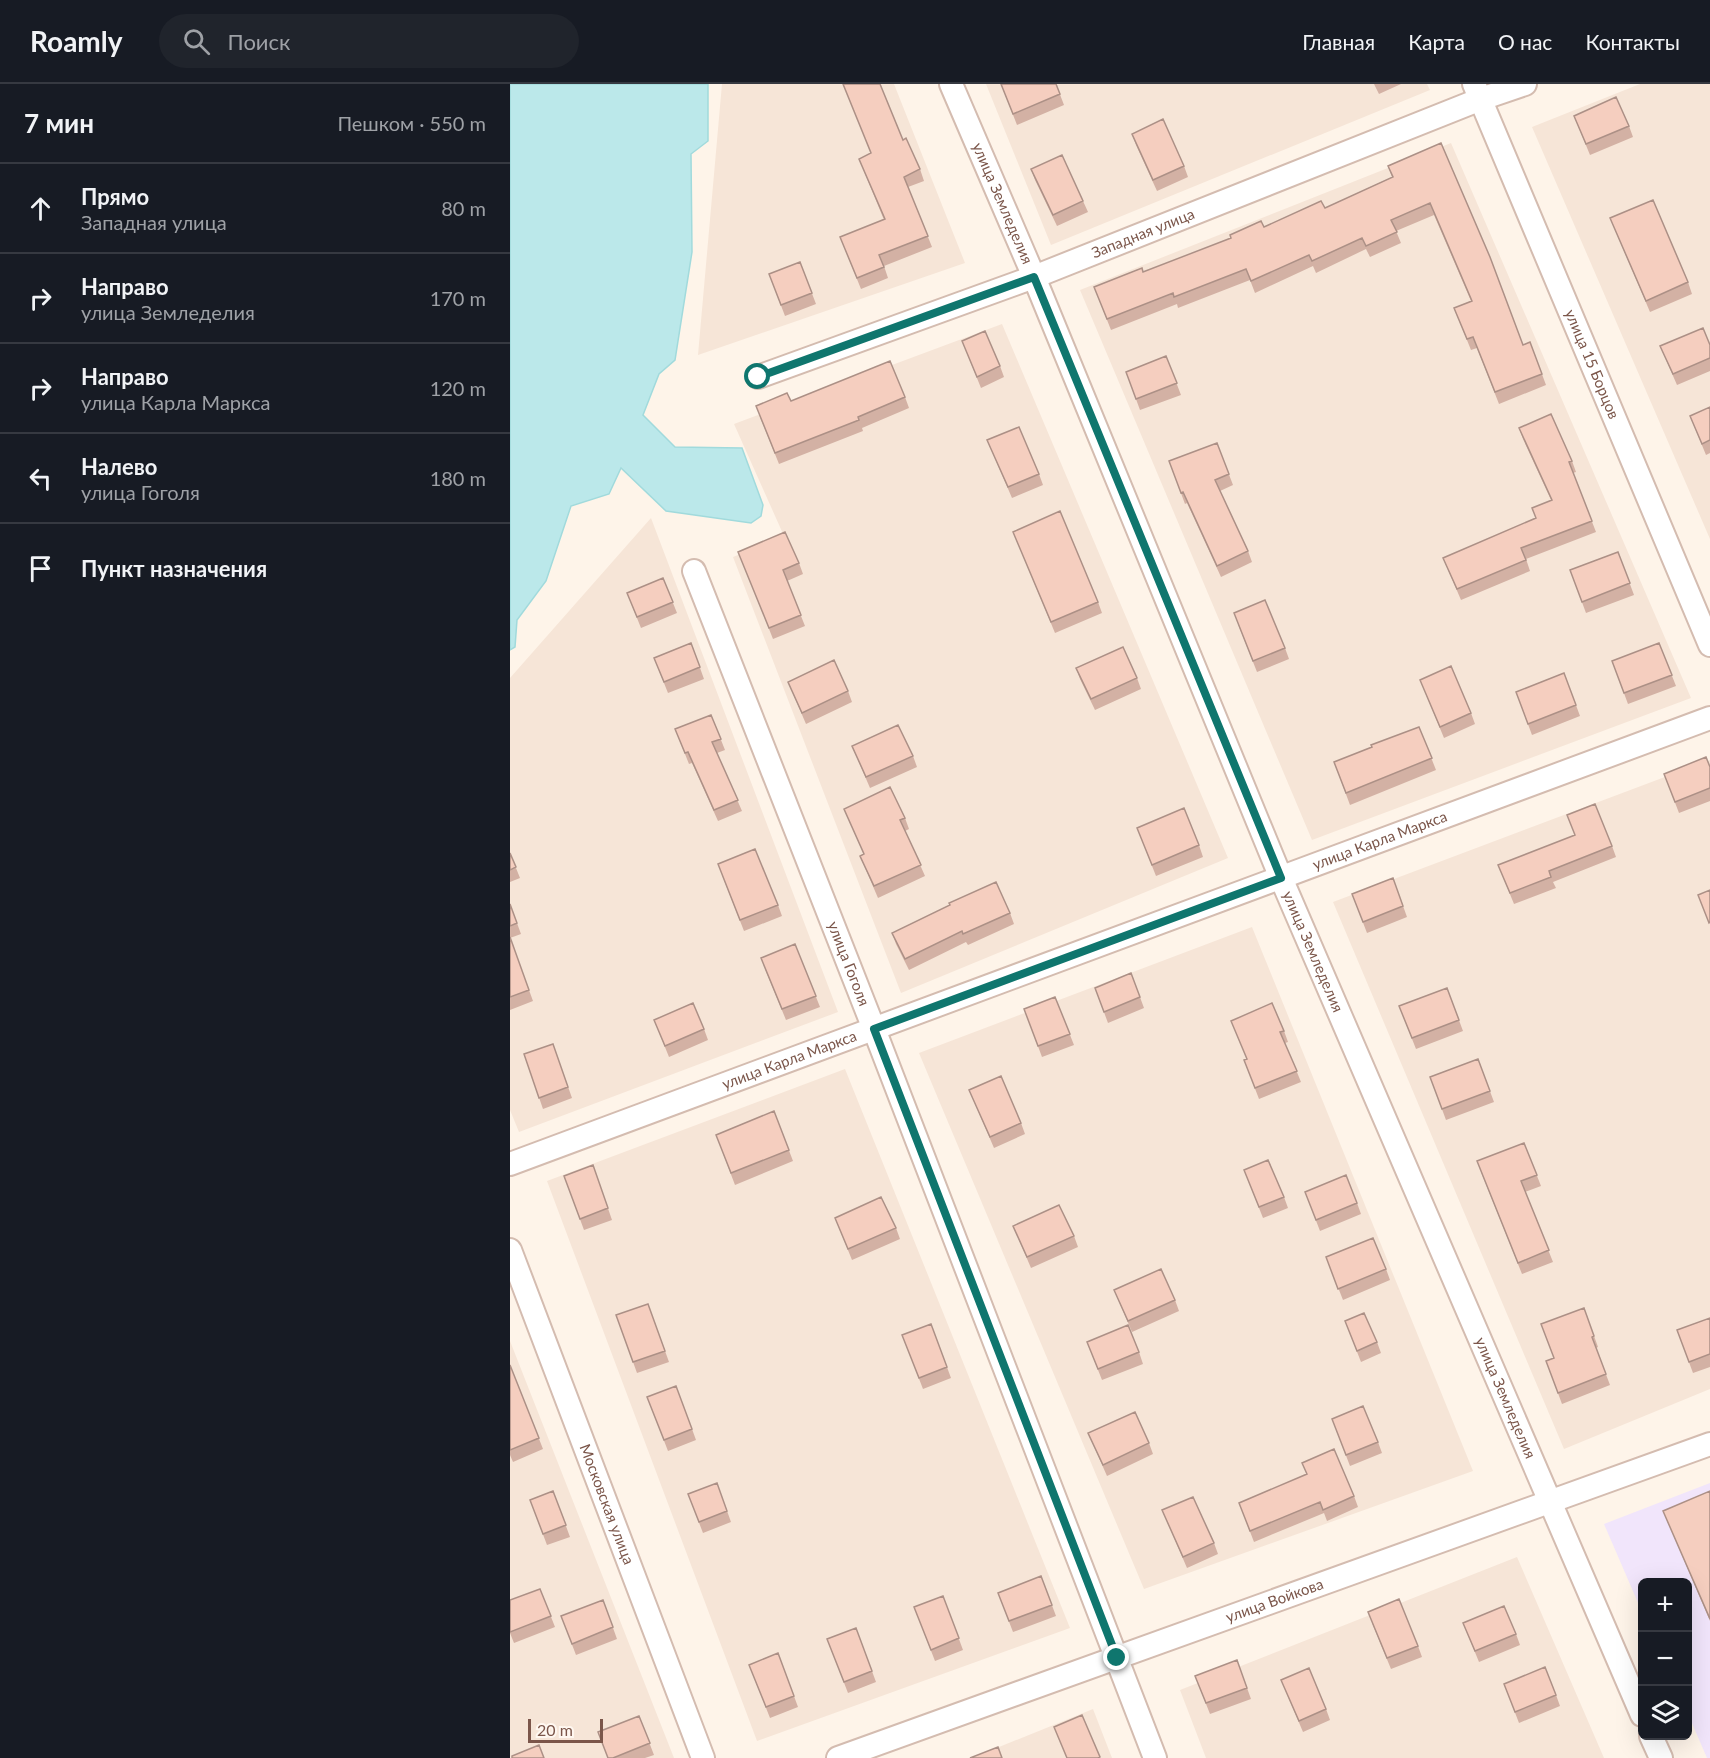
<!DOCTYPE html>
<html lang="ru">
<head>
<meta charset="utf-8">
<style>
	body { margin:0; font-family:Lato,sans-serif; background:#20242c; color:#f1f3f6 }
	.controls { position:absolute; right:18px; bottom:18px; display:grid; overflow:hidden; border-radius:9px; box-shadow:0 6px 24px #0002 }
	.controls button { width:54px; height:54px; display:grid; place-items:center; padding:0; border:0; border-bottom:2px solid #363941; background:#171b24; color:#f1f3f6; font:30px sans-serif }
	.scale { position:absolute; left:18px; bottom:15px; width:75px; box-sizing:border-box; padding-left:6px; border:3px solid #7b564a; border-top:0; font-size:16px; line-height:21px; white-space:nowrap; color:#7b564a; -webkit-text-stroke:4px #fff8f1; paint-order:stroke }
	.stop { position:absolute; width:18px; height:18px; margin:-14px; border:4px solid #0f766e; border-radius:50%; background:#fff }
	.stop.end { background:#0f766e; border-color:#fff; box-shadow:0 2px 6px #0008 }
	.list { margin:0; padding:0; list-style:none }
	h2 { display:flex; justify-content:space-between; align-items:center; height:78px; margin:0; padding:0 24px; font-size:26px }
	h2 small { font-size:20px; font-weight:400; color:#9ea1a6 }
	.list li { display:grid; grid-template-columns:39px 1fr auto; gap:18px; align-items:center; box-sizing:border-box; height:90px; padding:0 24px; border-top:2px solid #363941 }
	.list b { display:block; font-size:22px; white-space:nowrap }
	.list p { margin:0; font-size:20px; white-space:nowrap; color:#9ea1a6 }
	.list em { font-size:20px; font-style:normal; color:#9ea1a6 }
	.icon { flex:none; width:33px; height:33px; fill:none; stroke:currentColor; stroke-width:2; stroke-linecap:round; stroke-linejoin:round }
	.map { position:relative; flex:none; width:1200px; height:1674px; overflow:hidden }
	header { display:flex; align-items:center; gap:36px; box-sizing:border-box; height:84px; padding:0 30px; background:#171b24; border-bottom:2px solid #363941 }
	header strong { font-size:28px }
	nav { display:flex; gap:33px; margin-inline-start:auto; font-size:21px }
	.search { width:420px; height:54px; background:#20242c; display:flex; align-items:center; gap:15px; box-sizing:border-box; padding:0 21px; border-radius:33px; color:#9ea1a6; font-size:22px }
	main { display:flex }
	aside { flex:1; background:#171b24 }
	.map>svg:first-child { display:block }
	.residential { fill:#f6e5d7 }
	.education { fill:#f1e5fb }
	.water { fill:#bbe8ea; stroke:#a1dadc; stroke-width:1.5 }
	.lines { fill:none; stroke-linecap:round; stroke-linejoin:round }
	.minor-casing { stroke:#d4bcb0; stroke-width:26 }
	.minor { stroke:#fff; stroke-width:22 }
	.wall { fill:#d3b1a4 }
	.building { fill:#f5cebf; stroke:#ac9086; stroke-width:1.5 }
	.route { stroke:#0f766e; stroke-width:8 }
	.labels { text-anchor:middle; stroke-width:4.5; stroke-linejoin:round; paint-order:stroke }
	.street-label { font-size:15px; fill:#7b564a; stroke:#fff8f1 }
</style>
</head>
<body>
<header>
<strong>Roamly</strong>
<div class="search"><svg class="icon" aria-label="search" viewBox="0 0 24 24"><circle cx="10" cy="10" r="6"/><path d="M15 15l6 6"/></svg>Поиск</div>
<nav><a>Главная</a><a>Карта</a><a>О нас</a><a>Контакты</a></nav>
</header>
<main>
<aside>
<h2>7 мин<small>Пешком · 550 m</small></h2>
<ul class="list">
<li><svg class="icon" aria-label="ahead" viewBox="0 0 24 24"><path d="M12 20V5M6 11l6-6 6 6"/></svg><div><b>Прямо</b><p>Западная улица</p></div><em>80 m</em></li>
<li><svg class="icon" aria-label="right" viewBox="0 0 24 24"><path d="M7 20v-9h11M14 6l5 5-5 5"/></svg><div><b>Направо</b><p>улица Земледелия</p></div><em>170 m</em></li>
<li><svg class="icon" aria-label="right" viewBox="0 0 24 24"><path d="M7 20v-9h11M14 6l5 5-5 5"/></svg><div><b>Направо</b><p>улица Карла Маркса</p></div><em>120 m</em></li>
<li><svg class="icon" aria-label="left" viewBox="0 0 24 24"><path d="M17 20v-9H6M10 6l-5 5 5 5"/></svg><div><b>Налево</b><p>улица Гоголя</p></div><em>180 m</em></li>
<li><svg class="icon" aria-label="arrive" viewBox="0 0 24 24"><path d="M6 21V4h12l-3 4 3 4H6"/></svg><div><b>Пункт назначения</b></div></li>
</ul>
</aside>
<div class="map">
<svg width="1200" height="1674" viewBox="0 0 1200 1674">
	<rect width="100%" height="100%" fill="#fef4e9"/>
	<path class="residential" d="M 212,0 L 384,0 L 455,179 L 188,271 Z
		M 476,0 L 917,0 L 920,6 L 541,161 Z
		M 1130,0 L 1200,0 L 1200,455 L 1022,43 Z
		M 941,59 L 1181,614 L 802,756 L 570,206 Z
		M 492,240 L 718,774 L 391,909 L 223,473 L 274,452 L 224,340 Z
		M 141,434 L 328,928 L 9,1048 L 0,1026 L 0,594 Z
		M 1200,676 L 1200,1305 L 1054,1365 L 823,818 Z
		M 742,843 L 963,1387 L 634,1505 L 409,969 Z
		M 335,985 L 560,1544 L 247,1657 L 37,1097 Z
		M 0,1257 L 164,1674 L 0,1674 Z
		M 1007,1473 L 1094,1674 L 696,1674 L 670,1606 Z
		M 583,1625 L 602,1674 L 462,1674 Z"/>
	<path class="education" d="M 1200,1399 L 1200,1674 L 1197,1674 L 1178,1630 L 1178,1498 L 1132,1498 L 1132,1528 L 1094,1440 Z"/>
	<path class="water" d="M 0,0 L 198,0 L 198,57 L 181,70 L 182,168 L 165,276 L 149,290 L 133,331 L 165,363 L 232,364 L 253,421 L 251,432 L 241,439 L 156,427 L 111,384 L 99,410 L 61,422 L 36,497 L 7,536 L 5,563 L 0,566 Z"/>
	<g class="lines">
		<g class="minor-casing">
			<g id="minor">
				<path id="s1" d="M 441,0 L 524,193 L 771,794 L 1132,1631"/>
				<path id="s2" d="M 964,0 L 1200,561"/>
				<path id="s3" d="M 248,293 L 524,193 L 971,15 L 1015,0"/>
				<path id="s4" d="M 184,487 L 364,945 L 645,1674"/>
				<path id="s5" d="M 0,1080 L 1200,634"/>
				<path id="s6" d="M 0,1166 L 193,1674"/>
				<path d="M 1141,1652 L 1151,1674"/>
				<path id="s7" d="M 328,1674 L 1200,1360"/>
			</g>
		</g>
		<use href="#minor" class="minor"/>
	</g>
	<path class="wall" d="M 491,0 L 546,0 L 554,21 L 507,41 Z
		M 864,0 L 891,0 L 869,10 Z
		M 1064,32 L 1119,42 L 1123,53 L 1080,71 Z
		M 622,50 L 674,82 L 678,93 L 647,107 L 626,61 Z
		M 393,56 L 410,85 L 414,97 L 398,103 L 422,163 L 374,182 L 378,194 L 351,205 L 330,153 L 374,136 L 349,75 Z
		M 931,59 L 1013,261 L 1020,258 L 1036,301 L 989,320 L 967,264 L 961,266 L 944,224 L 961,217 L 924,131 L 886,147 L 891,159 L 860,173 L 856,165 L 806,189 L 803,182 L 745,209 L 740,196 L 668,224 L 667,220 L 601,246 L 584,203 L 633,188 L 754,143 L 815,124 L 882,93 L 878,82 Z
		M 521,85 L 573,117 L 578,128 L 547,142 L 525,96 Z
		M 1100,134 L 1178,198 L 1182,210 L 1140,228 Z
		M 290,178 L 306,220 L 275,232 L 259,190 Z
		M 452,257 L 490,282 L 494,293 L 471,304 Z
		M 1200,261 L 1200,287 L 1167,301 L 1150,262 Z
		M 656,272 L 671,311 L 630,326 L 616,288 Z
		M 395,313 L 399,324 L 352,344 L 353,347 L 269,380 L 250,333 L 281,317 Z
		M 1200,323 L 1200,369 L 1196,371 L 1180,332 Z
		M 1009,344 L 1062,377 L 1066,388 L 1063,389 L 1086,448 L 1016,475 L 1020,487 L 951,516 L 933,474 L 1026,434 L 1041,416 L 1013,355 Z
		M 477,356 L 529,390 L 533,401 L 502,414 Z
		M 707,359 L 723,401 L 710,407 L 738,467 L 742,478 L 711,493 L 677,419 L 675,420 L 659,377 Z
		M 503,448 L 588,518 L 592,529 L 545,549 Z
		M 1108,468 L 1124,511 L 1076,529 L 1060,486 Z
		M 233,479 L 289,479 L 293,490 L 277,497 L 295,542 L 263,555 Z
		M 153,494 L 167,529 L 131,544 L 117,509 Z
		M 728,540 L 775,564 L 779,575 L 747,588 Z
		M 181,559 L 194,595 L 158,609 L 144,574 Z
		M 1149,559 L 1166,602 L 1118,620 L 1102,577 Z
		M 566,584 L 627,594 L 631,605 L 585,626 L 570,595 Z
		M 1054,589 L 1070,632 L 1022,651 L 1006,608 Z
		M 910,596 L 961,629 L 965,640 L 934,654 Z
		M 278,598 L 338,607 L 342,618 L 296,640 Z
		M 201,631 L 215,666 L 207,669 L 232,727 L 208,737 L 182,679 L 179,680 L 165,645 Z
		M 909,643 L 926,686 L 840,721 L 824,678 L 862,663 Z
		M 342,662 L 403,672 L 407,683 L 360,704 Z
		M 1200,683 L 1200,717 L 1169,729 L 1154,690 Z
		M 334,725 L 395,734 L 399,745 L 395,747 L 415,792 L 368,814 L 350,772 L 354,770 Z
		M 627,744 L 689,761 L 693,773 L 646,792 Z
		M 1102,762 L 1106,773 L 1043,798 L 1046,804 L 1004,820 L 988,781 Z
		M 0,769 L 10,794 L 0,798 Z
		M 212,791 L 268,821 L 272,832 L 234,847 Z
		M 883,794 L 897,833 L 857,849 L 842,810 Z
		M 0,820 L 11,850 L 0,854 L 23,917 L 0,926 Z
		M 440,821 L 500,829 L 504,840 L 458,861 L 456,858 L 399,886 L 386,860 L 382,849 Z
		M 285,860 L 310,923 L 276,936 L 255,885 Z
		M 621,889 L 634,924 L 598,939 L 585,904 Z
		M 937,904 L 953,947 L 906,965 L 889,922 Z
		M 545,913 L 564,961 L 532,973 L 514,925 Z
		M 144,936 L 194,945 L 198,956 L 159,973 Z
		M 721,937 L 774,947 L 778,958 L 775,959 L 791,998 L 749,1015 L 734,976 L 737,975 Z
		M 43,960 L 62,1014 L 33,1025 L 14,970 Z
		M 968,975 L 984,1018 L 936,1036 L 920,993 Z
		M 459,1006 L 511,1039 L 515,1050 L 484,1064 Z
		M 264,1027 L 283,1077 L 225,1101 L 206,1051 Z
		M 1014,1059 L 1031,1102 L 1015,1108 L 1043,1178 L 1012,1190 L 971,1088 Z
		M 83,1081 L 102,1136 L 74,1146 L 54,1092 Z
		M 734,1086 L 774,1113 L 778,1124 L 753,1134 Z
		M 795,1108 L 847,1119 L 851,1130 L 810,1147 Z
		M 325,1134 L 386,1144 L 390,1155 L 342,1176 Z
		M 503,1142 L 564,1152 L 568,1163 L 521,1184 Z
		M 816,1173 L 876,1185 L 880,1196 L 833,1216 Z
		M 604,1206 L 665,1216 L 669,1227 L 622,1248 Z
		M 138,1220 L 159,1278 L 127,1289 L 106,1231 Z
		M 1074,1224 L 1088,1263 L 1086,1264 L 1100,1301 L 1052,1320 L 1036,1277 L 1044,1274 Z
		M 1200,1234 L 1200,1283 L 1183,1289 L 1167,1246 Z
		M 835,1237 L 867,1258 L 871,1269 L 851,1278 Z
		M 421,1240 L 441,1294 L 413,1305 L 392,1251 Z
		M 577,1258 L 629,1268 L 633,1280 L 592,1296 Z
		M 0,1281 L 33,1365 L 3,1378 L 0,1371 Z
		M 137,1313 L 182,1345 L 186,1356 L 158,1367 Z
		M 822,1335 L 868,1358 L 872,1369 L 840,1382 Z
		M 578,1349 L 639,1359 L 643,1370 L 597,1392 Z
		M 792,1379 L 844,1412 L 848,1423 L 817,1437 L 814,1429 L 744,1458 L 729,1419 L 797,1391 Z
		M 207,1399 L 221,1438 L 193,1449 L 178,1410 Z
		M 43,1407 L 60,1453 L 37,1461 L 20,1416 Z
		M 1200,1407 L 1200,1537 L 1153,1427 Z
		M 652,1426 L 704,1459 L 708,1470 L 677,1484 Z
		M 531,1492 L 546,1532 L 503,1548 L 488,1509 Z
		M 30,1505 L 45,1543 L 4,1559 L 0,1549 L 0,1516 Z
		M 433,1512 L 453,1566 L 425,1577 L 404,1523 Z
		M 93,1516 L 107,1555 L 66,1571 L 51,1532 Z
		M 862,1539 L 908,1562 L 912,1573 L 881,1585 Z
		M 953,1539 L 1006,1550 L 1010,1561 L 969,1578 Z
		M 346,1544 L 366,1598 L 338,1609 L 317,1555 Z
		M 268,1569 L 288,1623 L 260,1634 L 239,1581 Z
		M 727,1576 L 741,1615 L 700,1630 L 685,1592 Z
		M 771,1596 L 816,1625 L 820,1636 L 793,1648 Z
		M 994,1600 L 1046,1611 L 1050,1622 L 1009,1639 Z
		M 129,1632 L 144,1671 L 135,1674 L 98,1674 Z"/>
	<path class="building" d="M 333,0 L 370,0 L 393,56 L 396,54 L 410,85 L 394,93 L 418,152 L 369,171 L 374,183 L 347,194 L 330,153 L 375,135 L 349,75 L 361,69 Z
		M 491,0 L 546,0 L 550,10 L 503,30 Z
		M 1106,13 L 1119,42 L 1076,60 L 1064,32 Z
		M 653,35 L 674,82 L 643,96 L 622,50 Z
		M 931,59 L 980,173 L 1013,261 L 1020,258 L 1032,290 L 985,308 L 963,253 L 957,255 L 944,224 L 962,217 L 920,119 L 881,136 L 887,148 L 856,162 L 852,154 L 802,177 L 799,171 L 741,197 L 736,185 L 664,213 L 663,209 L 597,235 L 584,203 L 632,184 L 633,188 L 721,154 L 720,151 L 751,137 L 754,143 L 811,117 L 815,124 L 883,93 L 878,82 Z
		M 552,71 L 573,117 L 543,131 L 521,85 Z
		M 1143,116 L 1178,198 L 1136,217 L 1100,134 Z
		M 290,178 L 302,209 L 271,221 L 259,190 Z
		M 1193,244 L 1200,261 L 1200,274 L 1163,290 L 1150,262 Z
		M 475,247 L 490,282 L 467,293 L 452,257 Z
		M 656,272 L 667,299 L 626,315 L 616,288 Z
		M 380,277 L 395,313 L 348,333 L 349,336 L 265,369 L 246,322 L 277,309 L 281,317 Z
		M 1200,323 L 1200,356 L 1192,360 L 1180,332 Z
		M 1041,330 L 1062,377 L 1059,378 L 1082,437 L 1011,464 L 1016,476 L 947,505 L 933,474 L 1026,434 L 1022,424 L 1042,416 L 1009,344 Z
		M 509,343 L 529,390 L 498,403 L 477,356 Z
		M 707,359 L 719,390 L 705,396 L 738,467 L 707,482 L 673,408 L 671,409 L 659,377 Z
		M 550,427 L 588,518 L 541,538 L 503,448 Z
		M 275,448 L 289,479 L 273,486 L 291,531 L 259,544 L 228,468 Z
		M 1108,468 L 1120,499 L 1072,518 L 1060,486 Z
		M 153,494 L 163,518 L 127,533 L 117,509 Z
		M 755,516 L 775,564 L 743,577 L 724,529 Z
		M 181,559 L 190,583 L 154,598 L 144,574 Z
		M 1149,559 L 1162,591 L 1114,609 L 1102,577 Z
		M 613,563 L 627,594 L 581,615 L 566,584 Z
		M 324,576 L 338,607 L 292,629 L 278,598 Z
		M 941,582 L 961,629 L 930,643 L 910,596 Z
		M 1054,589 L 1066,621 L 1018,640 L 1006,608 Z
		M 201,631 L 211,655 L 202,658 L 228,716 L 204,726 L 178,668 L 175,669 L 165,645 Z
		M 388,641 L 403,672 L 356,693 L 342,662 Z
		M 909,643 L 922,674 L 836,709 L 824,678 L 862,663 L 861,661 Z
		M 1196,673 L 1200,683 L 1200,704 L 1165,718 L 1154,690 Z
		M 380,703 L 395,734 L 390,736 L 411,781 L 364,802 L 350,772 L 354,770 L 334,725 Z
		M 1085,720 L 1102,762 L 1039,787 L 1041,793 L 1000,809 L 988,781 L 1065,751 L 1057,731 Z
		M 674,724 L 689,761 L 642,781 L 627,744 Z
		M 245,765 L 268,821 L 230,836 L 208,780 Z
		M 0,769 L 6,783 L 0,786 Z
		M 883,794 L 893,822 L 853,838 L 842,810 Z
		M 486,798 L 500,829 L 453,850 L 452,847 L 395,875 L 382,849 L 440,821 L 439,819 Z
		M 1200,806 L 1200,838 L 1199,839 L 1188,811 Z
		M 0,820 L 7,839 L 0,842 Z
		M 0,853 L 19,906 L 0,913 Z
		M 285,860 L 306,912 L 272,925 L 251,874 Z
		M 621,889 L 630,913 L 594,928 L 585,904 Z
		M 937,904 L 949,936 L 902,954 L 889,922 Z
		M 545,913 L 560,950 L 528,962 L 514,925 Z
		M 183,919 L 194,945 L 155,962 L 144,936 Z
		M 762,919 L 774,947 L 770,948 L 787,987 L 745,1004 L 734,976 L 737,975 L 721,937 Z
		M 43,960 L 58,1003 L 29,1014 L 14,970 Z
		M 968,975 L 980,1007 L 932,1025 L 920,993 Z
		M 491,992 L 511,1039 L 480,1053 L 459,1006 Z
		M 264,1027 L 279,1066 L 221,1089 L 206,1051 Z
		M 1014,1059 L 1027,1091 L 1011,1097 L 1039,1166 L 1008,1179 L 967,1077 Z
		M 758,1076 L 774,1113 L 749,1123 L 734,1086 Z
		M 83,1081 L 98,1124 L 70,1135 L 54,1092 Z
		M 836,1091 L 847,1119 L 806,1136 L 795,1108 Z
		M 371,1113 L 386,1144 L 338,1165 L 325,1134 Z
		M 549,1121 L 564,1152 L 517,1173 L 503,1142 Z
		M 863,1154 L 876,1185 L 828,1205 L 816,1173 Z
		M 651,1185 L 665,1216 L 618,1237 L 604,1206 Z
		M 138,1220 L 155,1267 L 123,1278 L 106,1231 Z
		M 1074,1224 L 1084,1252 L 1082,1253 L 1096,1290 L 1048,1309 L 1036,1277 L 1044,1274 L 1031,1240 Z
		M 854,1229 L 867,1258 L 847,1267 L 835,1237 Z
		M 1200,1234 L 1200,1270 L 1179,1278 L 1167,1246 Z
		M 421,1240 L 437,1283 L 409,1294 L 392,1251 Z
		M 618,1241 L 629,1268 L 588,1285 L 577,1258 Z
		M 0,1281 L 29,1354 L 0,1366 Z
		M 166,1302 L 182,1345 L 154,1356 L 137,1313 Z
		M 853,1322 L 868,1358 L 836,1371 L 822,1335 Z
		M 625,1328 L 639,1359 L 593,1381 L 578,1349 Z
		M 824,1365 L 844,1412 L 813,1426 L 810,1418 L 740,1447 L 729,1419 L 797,1390 L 792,1379 Z
		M 207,1399 L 217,1427 L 189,1438 L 178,1410 Z
		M 43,1407 L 56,1441 L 33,1450 L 20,1416 Z
		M 1200,1407 L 1200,1535 L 1153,1427 Z
		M 683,1413 L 704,1459 L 673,1473 L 652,1426 Z
		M 531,1492 L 542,1521 L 499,1537 L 488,1509 Z
		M 30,1505 L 41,1532 L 0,1548 L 0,1516 Z
		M 433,1512 L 449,1554 L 421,1566 L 404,1523 Z
		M 889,1515 L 908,1562 L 877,1574 L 858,1528 Z
		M 93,1516 L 103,1543 L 62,1560 L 51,1532 Z
		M 994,1522 L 1006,1550 L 965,1567 L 953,1539 Z
		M 346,1544 L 362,1587 L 334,1598 L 317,1555 Z
		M 268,1569 L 284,1612 L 256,1623 L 239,1581 Z
		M 727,1576 L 737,1604 L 696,1619 L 685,1592 Z
		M 1035,1583 L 1046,1611 L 1005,1628 L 994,1600 Z
		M 799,1584 L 816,1625 L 789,1637 L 771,1596 Z
		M 572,1631 L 590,1673 L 588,1674 L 557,1674 L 544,1643 Z
		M 129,1632 L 140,1659 L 103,1674 L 98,1674 L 88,1648 Z
		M 29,1661 L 34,1674 L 2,1674 L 2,1672 Z
		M 488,1663 L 492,1674 L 460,1674 Z"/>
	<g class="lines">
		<path class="route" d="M 248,293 L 524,193 L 771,794 L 364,945 L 607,1574"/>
	</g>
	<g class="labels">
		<g class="street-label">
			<text dy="5" stroke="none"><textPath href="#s1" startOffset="130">улица Земледелия</textPath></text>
			<text dy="5" stroke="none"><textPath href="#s3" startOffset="411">Западная улица</textPath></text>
			<text dy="5" stroke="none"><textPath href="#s2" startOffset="304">улица 15 Борцов</textPath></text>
			<text dy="5" stroke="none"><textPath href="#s5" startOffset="928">улица Карла Маркса</textPath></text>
			<text dy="5" stroke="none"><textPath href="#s1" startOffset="940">улица Земледелия</textPath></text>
			<text dy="5" stroke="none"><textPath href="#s4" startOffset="422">улица Гоголя</textPath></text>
			<text dy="5" stroke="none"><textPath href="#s5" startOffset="298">улица Карла Маркса</textPath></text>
			<text dy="5" stroke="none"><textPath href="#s1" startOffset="1426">улица Земледелия</textPath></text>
			<text dy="5" stroke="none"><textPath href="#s6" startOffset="272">Московская улица</textPath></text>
			<text dy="5" stroke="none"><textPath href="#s7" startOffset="464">улица Войкова</textPath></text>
		</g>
	</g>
</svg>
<div class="controls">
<button>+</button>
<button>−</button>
<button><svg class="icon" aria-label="layers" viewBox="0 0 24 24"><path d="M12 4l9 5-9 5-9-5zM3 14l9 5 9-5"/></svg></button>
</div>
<div class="scale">20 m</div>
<div class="stop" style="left:248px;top:293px"></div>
<div class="stop end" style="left:607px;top:1574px"></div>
</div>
</main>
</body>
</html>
